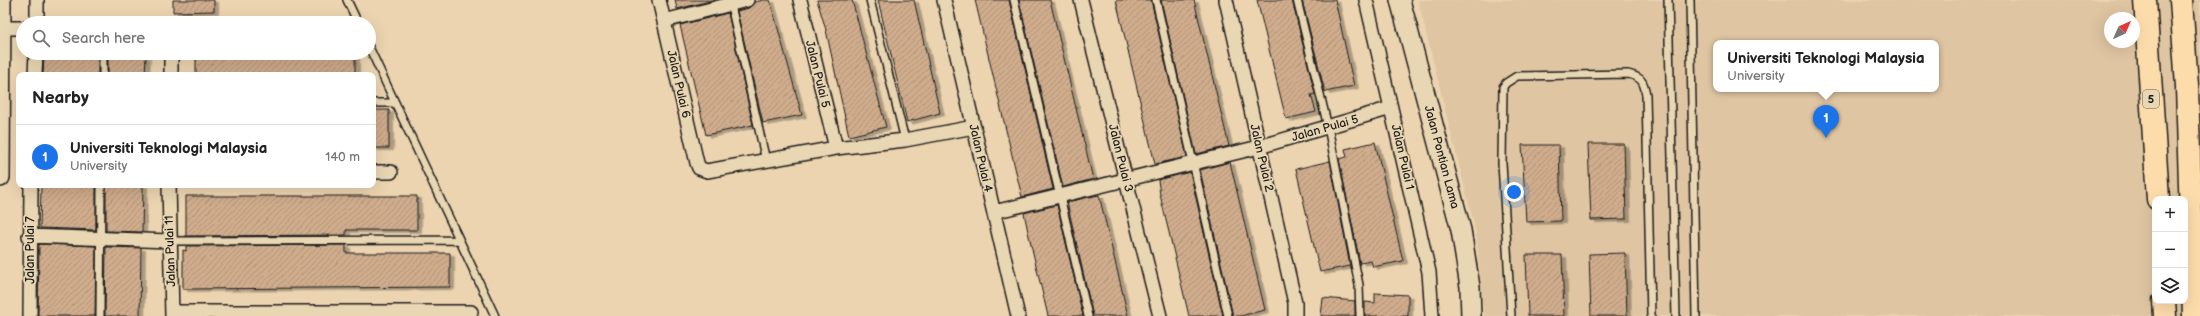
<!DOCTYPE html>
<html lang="en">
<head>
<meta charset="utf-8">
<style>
	body { margin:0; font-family:"Balsamiq Sans",sans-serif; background:#f2f2f2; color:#222 }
	.controls { position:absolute; right:12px; bottom:12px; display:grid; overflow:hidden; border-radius:8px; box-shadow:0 4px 16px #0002 }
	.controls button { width:36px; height:36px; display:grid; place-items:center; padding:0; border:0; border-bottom:1px solid #e0e0e0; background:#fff; color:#222; font:20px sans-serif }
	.compass { position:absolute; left:2104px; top:12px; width:36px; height:36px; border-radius:50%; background:#fff; box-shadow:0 4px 16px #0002; rotate:45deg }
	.you { position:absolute; left:1514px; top:192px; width:14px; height:14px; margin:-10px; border:3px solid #fff; border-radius:50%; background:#1a73e8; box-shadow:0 0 0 6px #1a73e833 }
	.badge { display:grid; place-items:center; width:26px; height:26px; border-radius:50%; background:#1a73e8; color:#fff; font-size:13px; font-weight:700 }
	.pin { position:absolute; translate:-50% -33px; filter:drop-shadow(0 1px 2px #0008) }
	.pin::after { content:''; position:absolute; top:21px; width:14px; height:12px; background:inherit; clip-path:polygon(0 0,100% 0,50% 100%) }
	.popup { position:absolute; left:1713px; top:40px; width:226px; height:52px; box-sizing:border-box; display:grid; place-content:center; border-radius:8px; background:#fff; filter:drop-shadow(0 1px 3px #0005); font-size:13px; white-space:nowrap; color:#767676 }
	.popup b { font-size:15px; color:#222 }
	.popup::after { content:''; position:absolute; left:50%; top:100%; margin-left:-8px; border:8px solid transparent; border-top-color:#fff }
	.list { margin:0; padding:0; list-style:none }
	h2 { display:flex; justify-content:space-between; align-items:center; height:52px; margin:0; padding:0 16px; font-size:17px }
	h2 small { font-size:13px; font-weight:400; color:#767676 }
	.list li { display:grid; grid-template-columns:26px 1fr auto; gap:12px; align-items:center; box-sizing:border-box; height:64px; padding:0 16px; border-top:1px solid #e0e0e0 }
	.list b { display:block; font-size:15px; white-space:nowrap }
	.list p { margin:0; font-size:13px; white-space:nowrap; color:#767676 }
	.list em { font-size:13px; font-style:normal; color:#767676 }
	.icon { flex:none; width:22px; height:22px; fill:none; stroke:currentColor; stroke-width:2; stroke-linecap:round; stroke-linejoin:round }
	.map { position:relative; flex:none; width:2200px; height:316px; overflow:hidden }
	.search { position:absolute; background:#fff; box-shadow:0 4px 16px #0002; left:16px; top:16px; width:360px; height:44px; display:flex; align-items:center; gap:10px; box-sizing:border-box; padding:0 14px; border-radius:22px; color:#767676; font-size:15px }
	.panel { position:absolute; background:#fff; box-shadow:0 4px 16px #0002; left:16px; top:72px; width:360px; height:116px; border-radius:8px }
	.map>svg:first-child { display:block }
	.built { fill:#dfc5a2; fill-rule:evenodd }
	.building { fill:url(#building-hatch); stroke:#1c1c1c; filter:url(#shadow) }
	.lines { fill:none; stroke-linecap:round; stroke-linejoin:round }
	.lane-casing { stroke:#1c1c1c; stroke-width:10 }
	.street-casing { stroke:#1c1c1c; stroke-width:16 }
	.secondary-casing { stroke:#1c1c1c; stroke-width:22 }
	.highway-casing { stroke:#1c1c1c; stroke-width:25 }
	.lane { stroke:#e9d6b3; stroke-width:7 }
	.street { stroke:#e9d6b3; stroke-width:13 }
	.secondary { stroke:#e9d6b3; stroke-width:19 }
	.highway { stroke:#fddcac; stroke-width:22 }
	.labels { text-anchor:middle; stroke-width:3.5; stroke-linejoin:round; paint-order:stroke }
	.shield { fill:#e9d6b3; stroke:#5a5449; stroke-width:1 }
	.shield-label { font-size:11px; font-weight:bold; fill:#1c1c1c }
	.street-label { font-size:12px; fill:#1c1c1c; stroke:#e9d6b3 }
</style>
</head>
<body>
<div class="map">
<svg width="2200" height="316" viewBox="0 0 2200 316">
	<defs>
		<pattern id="building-hatch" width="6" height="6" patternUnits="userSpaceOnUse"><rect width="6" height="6" fill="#cfac8c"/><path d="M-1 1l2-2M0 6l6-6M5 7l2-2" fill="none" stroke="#b19378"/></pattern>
		<filter id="shadow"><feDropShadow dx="4.5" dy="2.5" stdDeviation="0" flood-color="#0004"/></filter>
	</defs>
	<rect width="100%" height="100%" fill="#ecd4b0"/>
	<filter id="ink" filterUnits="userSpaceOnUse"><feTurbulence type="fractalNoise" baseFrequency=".025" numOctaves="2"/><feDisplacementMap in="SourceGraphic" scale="8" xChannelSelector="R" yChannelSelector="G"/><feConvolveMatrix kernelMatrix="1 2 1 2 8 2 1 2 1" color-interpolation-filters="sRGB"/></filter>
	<g filter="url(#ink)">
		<path class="built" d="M 1418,0 L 2200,0 L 2200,316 L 1484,316 L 1476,233 ZM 2110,18 L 2134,18 L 2134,42 L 2110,42 ZM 1716,43 L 1936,43 L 1936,89 L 1716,89 ZM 2155,199 L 2185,199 L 2185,301 L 2155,301 Z"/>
		<path class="building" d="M 173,0 L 214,0 L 214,11 L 173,12 Z
			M 675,0 L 714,0 L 677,9 Z
			M 763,0 L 770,0 L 802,115 L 763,123 L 737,11 L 749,8 L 755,2 Z
			M 817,0 L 852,0 L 886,127 L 849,136 L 826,30 Z
			M 878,0 L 914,0 L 940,113 L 907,122 Z
			M 975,0 L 1009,0 L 1053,189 L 1022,197 Z
			M 1019,0 L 1050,0 L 1093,179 L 1063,187 Z
			M 1116,0 L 1151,0 L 1187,157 L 1155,164 Z
			M 1161,0 L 1194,0 L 1229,146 L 1196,154 Z
			M 1257,0 L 1292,0 L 1315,94 L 1311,95 L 1316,112 L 1286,119 Z
			M 1302,0 L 1335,0 L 1354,86 L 1325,92 Z
			M 728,13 L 753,125 L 706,135 L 680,25 Z
			M 355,53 L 355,75 L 196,75 L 196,54 Z
			M 44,55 L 98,56 L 98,75 L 43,75 Z
			M 108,55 L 146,56 L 145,75 L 108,75 Z
			M 373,110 L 389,110 L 389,148 L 373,148 Z
			M 1375,142 L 1403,261 L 1373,267 L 1371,261 L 1360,263 L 1339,159 L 1347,157 L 1345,149 Z
			M 1588,144 L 1624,144 L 1626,219 L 1591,220 Z
			M 1522,145 L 1559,145 L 1561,221 L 1526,222 Z
			M 1330,161 L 1350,266 L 1320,272 L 1296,169 Z
			M 1230,162 L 1265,310 L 1240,316 L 1233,316 L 1200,170 Z
			M 1190,172 L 1223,316 L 1189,316 L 1160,195 L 1158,180 Z
			M 41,185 L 96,185 L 96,230 L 40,228 Z
			M 106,185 L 143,185 L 142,232 L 106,231 Z
			M 1099,195 L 1121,286 L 1128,316 L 1093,316 L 1067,202 Z
			M 186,196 L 417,196 L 417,230 L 346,230 L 346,235 L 186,236 Z
			M 1057,205 L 1083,316 L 1048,316 L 1029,236 L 1024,213 Z
			M 39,244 L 96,246 L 95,316 L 38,316 Z
			M 346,245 L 346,253 L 450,253 L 450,287 L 183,289 L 183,250 L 186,251 L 186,246 Z
			M 106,247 L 141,248 L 140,316 L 105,316 Z
			M 1625,253 L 1627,316 L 1591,316 L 1589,254 Z
			M 1526,255 L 1562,255 L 1564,316 L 1528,316 Z
			M 1375,293 L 1408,295 L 1408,316 L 1365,316 L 1365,302 L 1375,303 Z
			M 1323,298 L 1355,301 L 1355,316 L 1321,316 Z"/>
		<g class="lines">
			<g class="lane-casing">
				<path id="lane" d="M 347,0 L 358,23
					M 870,0 L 905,140
					M 1014,0 L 1088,316
					M 1156,0 L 1228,316
					M 1297,0 L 1328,127 L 1359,285 L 1360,316
					M 1668,0 L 1676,316
					M 1690,0 L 1696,316
					M 730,1 L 766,161
					M 369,47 L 495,316
					M 103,75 L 103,53
					M 373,103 L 395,103
					M 170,241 L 459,240
					M 100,316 L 101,185
					M 1511,316 L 1502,163 L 1503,87 L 1506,83 L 1517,76 L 1628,74 C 1641,77 1644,81 1646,95 L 1651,316"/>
			</g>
			<g class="street-casing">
				<path id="street" d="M 659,0 L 697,163 L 699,168 L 707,171 L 836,148 L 905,140 L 974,127
					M 800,0 L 836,148
					M 944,0 L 1018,316
					M 1081,0 L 1160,316
					M 1226,0 L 1295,303 L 1295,316
					M 1366,0 L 1429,272 L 1432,316
					M 664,21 L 747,0
					M 37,23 L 37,0
					M 0,28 L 23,28
					M 35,75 L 36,53
					M 171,75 L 171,53
					M 373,172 L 391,172
					M 169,185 L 172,316
					M 994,212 L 1259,147 L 1391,108
					M 29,236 L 170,241
					M 172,312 L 471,312
					M 30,316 L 31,185"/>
			</g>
			<g class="secondary-casing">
				<path id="secondary" d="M 1400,0 L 1461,230 L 1470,287 L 1471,316
					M 0,177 L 1,0"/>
			</g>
			<g class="highway-casing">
				<path id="highway" d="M 2145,0 L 2158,199
					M 2181,0 L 2187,86 L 2194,316
					M 2164,301 L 2165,316"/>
			</g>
			<use href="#lane" class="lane"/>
			<use href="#street" class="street"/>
			<use href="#secondary" class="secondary"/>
			<use href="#highway" class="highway"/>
		</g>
	</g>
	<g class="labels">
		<rect class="shield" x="2143" y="90" width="16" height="18" rx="3"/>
		<g class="shield-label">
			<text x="2151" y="103">5</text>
		</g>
		<g class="street-label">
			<text transform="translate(818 74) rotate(76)" y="4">Jalan Pulai 5</text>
			<text transform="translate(679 84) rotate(77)" y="4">Jalan Pulai 6</text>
			<text transform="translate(1325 128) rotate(-16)" y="4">Jalan Pulai 5</text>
			<text transform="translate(1403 157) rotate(77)" y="4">Jalan Pulai 1</text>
			<text transform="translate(1442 157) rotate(75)" y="4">Jalan Pontian Lama</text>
			<text transform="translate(981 158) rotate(77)" y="4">Jalan Pulai 4</text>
			<text transform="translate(1121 158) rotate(76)" y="4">Jalan Pulai 3</text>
			<text transform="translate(1262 158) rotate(77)" y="4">Jalan Pulai 2</text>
			<text transform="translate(30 250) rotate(-90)" y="4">Jalan Pulai 7</text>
			<text transform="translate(170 251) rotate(-92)" y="4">Jalan Pulai 11</text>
		</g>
	</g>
</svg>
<div class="controls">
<button>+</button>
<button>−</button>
<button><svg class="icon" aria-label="layers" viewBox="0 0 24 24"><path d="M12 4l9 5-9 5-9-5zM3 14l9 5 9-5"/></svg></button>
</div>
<svg class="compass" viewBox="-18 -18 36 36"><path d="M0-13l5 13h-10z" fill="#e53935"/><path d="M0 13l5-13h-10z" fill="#767676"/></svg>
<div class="you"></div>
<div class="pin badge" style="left:1826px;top:138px">1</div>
<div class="popup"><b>Universiti Teknologi Malaysia</b>University</div>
<div class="search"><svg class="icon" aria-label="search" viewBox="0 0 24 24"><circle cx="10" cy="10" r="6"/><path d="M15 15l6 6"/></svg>Search here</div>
<section class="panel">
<h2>Nearby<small></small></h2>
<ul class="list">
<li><span class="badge">1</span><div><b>Universiti Teknologi Malaysia</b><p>University</p></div><em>140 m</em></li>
</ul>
</section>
</div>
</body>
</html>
